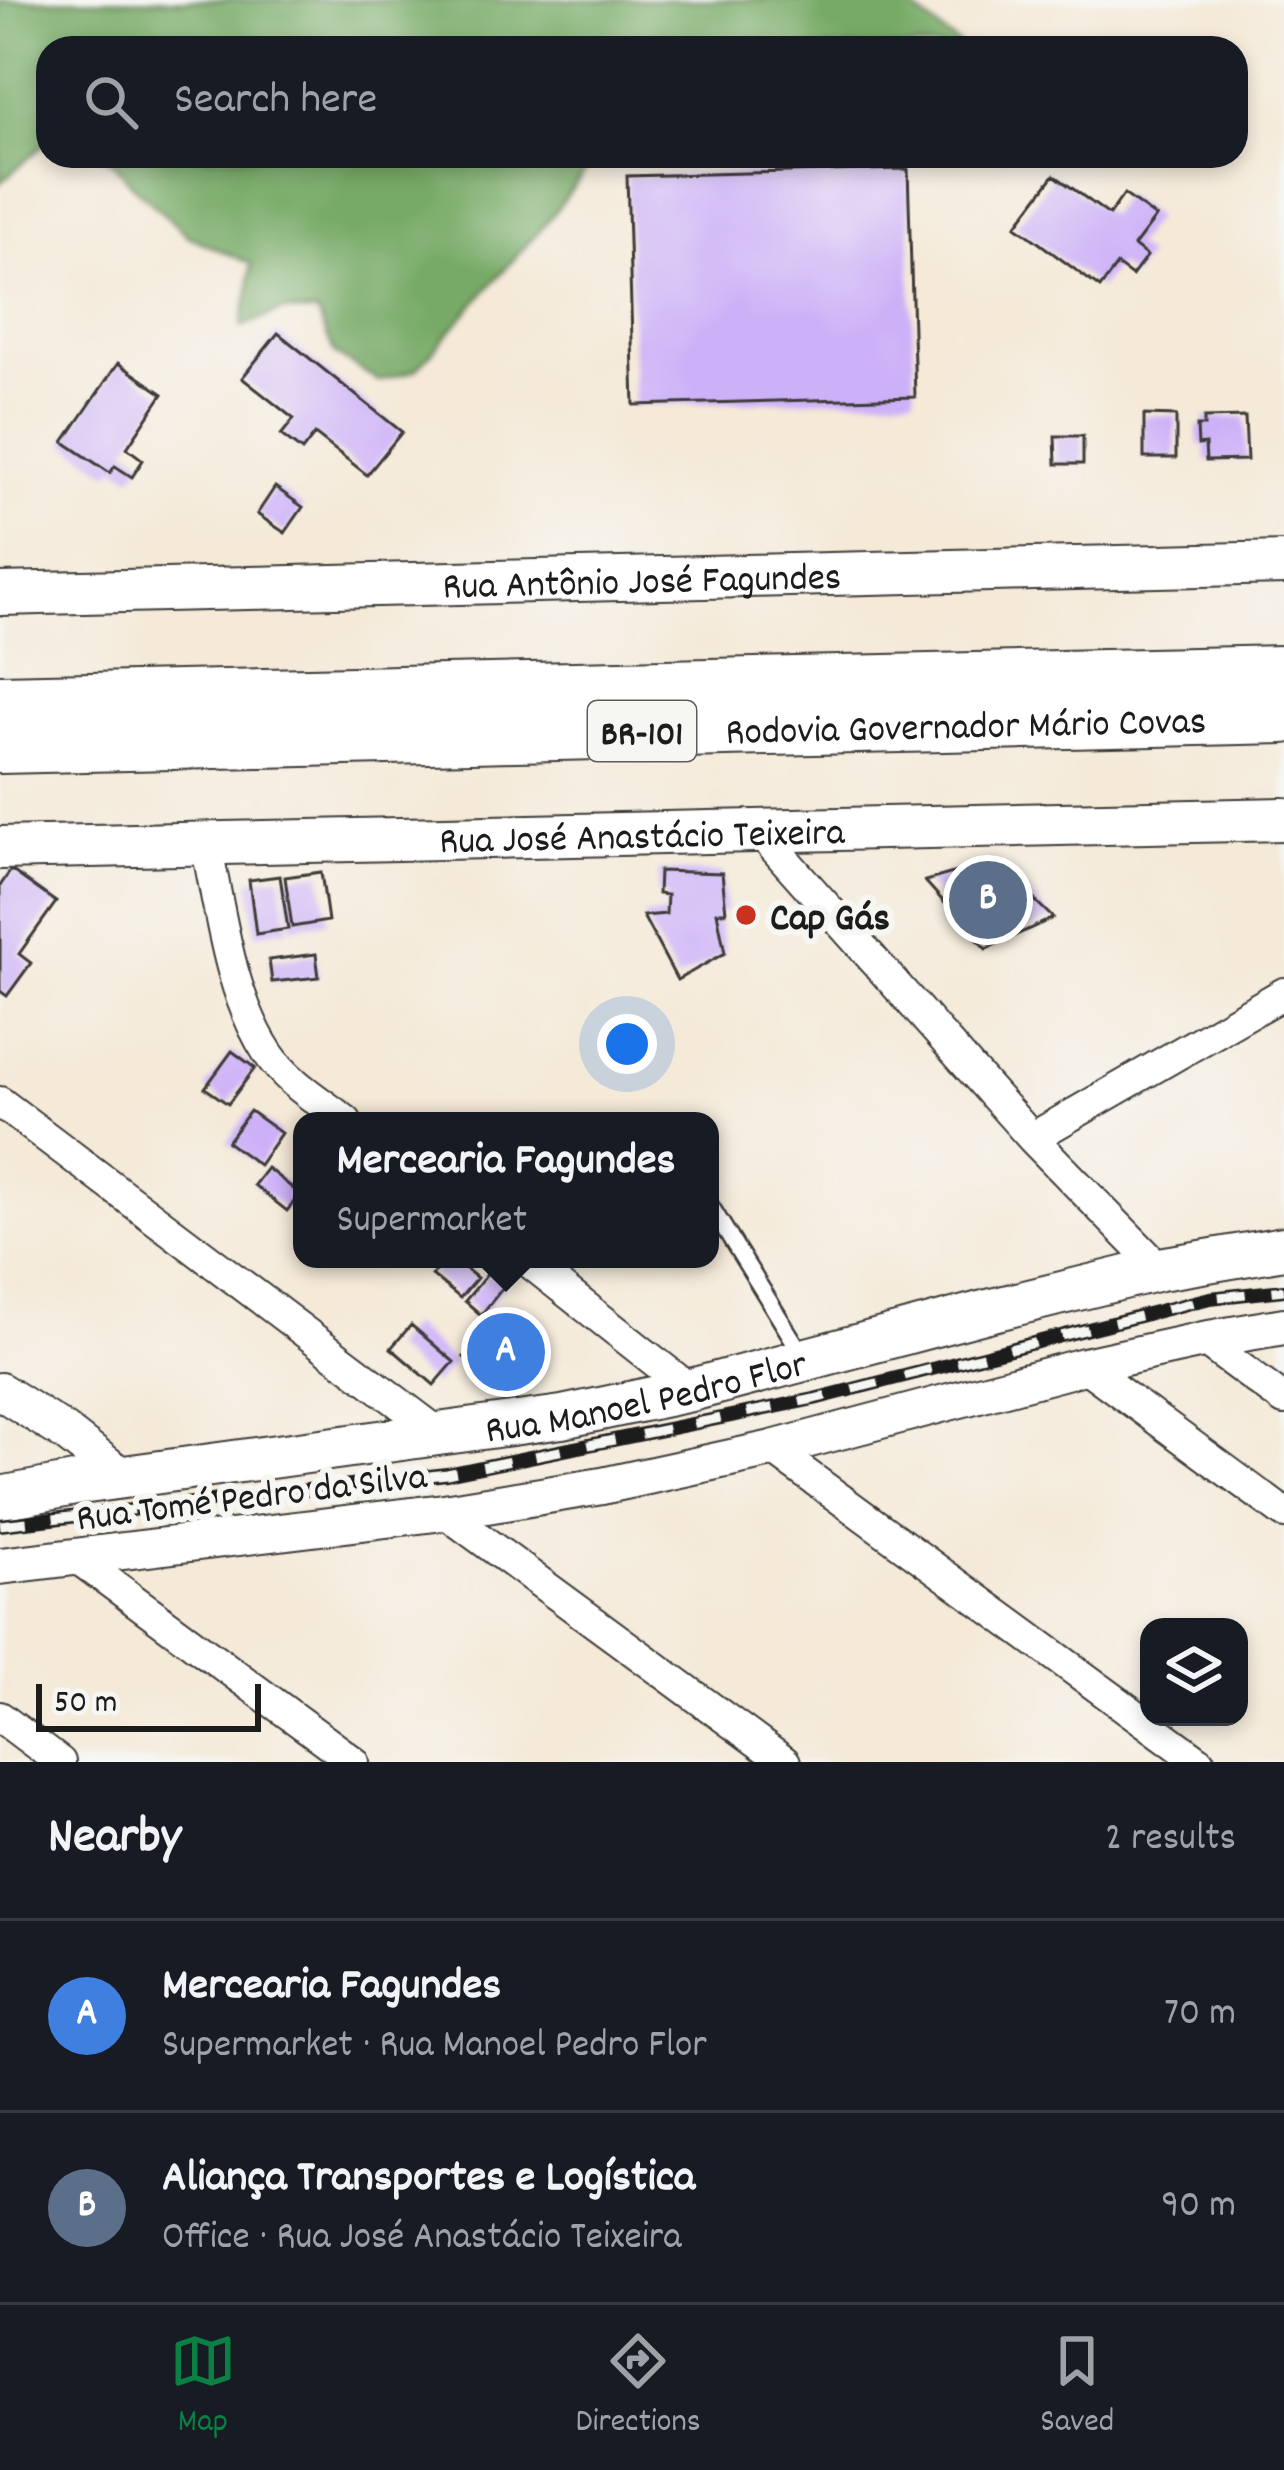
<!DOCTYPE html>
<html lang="en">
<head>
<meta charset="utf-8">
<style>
	body { margin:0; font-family:Dekko,sans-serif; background:#242831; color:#f1f3f6 }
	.controls { position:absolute; right:36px; bottom:36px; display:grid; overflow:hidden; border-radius:24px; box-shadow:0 6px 18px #0003 }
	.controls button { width:108px; height:108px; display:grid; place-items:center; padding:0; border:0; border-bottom:3px solid #363941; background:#171b24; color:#f1f3f6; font:60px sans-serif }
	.scale { position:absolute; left:36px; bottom:30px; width:225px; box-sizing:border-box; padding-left:12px; border:6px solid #1c1c1c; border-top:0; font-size:33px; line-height:42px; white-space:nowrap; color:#1c1c1c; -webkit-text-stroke:9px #f6f6f2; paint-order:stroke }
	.you { position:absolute; left:627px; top:1044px; width:42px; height:42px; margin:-30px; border:9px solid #fff; border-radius:50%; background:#1a73e8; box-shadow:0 0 0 18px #1a73e833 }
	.badge { display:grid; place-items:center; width:78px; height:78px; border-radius:50%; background:#0b8043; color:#fff; font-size:39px; font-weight:700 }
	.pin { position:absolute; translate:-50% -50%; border:6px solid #fff; box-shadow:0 3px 12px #0006 }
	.popup { position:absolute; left:293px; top:1112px; width:426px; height:156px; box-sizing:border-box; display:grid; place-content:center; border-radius:24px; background:#171b24; filter:drop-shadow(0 3px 9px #0005); font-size:39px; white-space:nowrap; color:#9ea1a6 }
	.popup b { font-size:45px; color:#f1f3f6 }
	.popup::after { content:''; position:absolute; left:50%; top:100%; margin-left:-24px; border:24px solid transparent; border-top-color:#171b24 }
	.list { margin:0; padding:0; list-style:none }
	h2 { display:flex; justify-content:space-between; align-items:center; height:156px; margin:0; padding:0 48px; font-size:51px }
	h2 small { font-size:39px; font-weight:400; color:#9ea1a6 }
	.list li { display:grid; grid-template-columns:78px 1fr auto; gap:36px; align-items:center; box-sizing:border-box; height:192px; padding:0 48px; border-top:3px solid #363941 }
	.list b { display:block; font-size:45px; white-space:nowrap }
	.list p { margin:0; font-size:39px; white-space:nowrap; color:#9ea1a6 }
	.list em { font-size:39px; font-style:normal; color:#9ea1a6 }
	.icon { flex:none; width:66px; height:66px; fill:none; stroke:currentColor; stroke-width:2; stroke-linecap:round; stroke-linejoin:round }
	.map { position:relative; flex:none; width:1284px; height:1762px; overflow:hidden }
	.search { position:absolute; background:#171b24; box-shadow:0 6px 18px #0003; left:36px; right:36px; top:36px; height:132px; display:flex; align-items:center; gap:30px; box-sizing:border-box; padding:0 42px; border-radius:36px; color:#9ea1a6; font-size:45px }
	.sheet { height:540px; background:#171b24 }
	nav { display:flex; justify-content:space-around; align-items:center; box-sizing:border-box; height:168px; border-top:3px solid #363941; background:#171b24; font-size:33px; color:#9ea1a6 }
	nav a { display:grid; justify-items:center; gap:6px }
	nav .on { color:#0b8043 }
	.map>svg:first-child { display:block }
	.forest { fill:#7a6; stroke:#4a6341; stroke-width:3 }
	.building { fill:#cdb1f8 }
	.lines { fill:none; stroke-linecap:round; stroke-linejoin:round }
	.service-casing { stroke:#3d3b38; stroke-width:20 }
	.minor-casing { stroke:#3d3b38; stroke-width:34 }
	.tertiary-casing { stroke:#3d3b38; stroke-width:40 }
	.secondary-casing { stroke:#3d3b38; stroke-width:46 }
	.motorway-casing { stroke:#3d3b38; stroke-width:58 }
	.service { stroke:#fff; stroke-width:15 }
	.minor { stroke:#fff; stroke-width:30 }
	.tertiary { stroke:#fff; stroke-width:36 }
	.secondary { stroke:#fff; stroke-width:42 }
	.motorway { stroke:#fff; stroke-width:54 }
	.rail-casing { stroke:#1c1c1c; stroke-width:14 }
	.rail { stroke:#f6f6f2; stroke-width:9; stroke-dasharray:27; stroke-linecap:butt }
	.poi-dot { fill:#c8321e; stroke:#f6f6f2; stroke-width:4.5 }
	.labels { text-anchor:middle; stroke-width:12; stroke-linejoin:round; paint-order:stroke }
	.shield { fill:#f6f6f2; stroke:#5d5d5c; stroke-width:3 }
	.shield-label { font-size:36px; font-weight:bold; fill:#1c1c1c }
	.street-label { font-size:39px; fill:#1c1c1c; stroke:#f6f6f2 }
	.poi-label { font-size:39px; font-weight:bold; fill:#1c1c1c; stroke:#f6f6f2; text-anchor:start }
</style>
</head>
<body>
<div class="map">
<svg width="1284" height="1762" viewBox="0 0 1284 1762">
	<rect width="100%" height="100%" fill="#f6f6f2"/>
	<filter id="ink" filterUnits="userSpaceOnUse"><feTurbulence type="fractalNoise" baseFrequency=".00833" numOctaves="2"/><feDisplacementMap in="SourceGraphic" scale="24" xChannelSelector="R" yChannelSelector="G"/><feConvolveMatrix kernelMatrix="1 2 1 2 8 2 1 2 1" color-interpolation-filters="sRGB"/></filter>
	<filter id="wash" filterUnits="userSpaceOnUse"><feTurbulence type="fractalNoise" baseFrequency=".004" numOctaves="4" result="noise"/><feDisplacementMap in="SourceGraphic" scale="48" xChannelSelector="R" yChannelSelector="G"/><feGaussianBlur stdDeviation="2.7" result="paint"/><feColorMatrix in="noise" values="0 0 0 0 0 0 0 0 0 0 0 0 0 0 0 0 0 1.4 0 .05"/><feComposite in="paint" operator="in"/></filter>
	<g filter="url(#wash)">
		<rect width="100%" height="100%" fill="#f5e9d7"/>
		<path class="forest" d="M 0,0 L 902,0 L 963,48 L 48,48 L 48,141 L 0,183 Z
			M 102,156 L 597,156 L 551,217 L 416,370 L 379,381 L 335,354 L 317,313 L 281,311 L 241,327 L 249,290 L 251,264 L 188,236 L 134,187 L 111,160 Z"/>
		<g id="blocks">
			<path class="building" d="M 908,169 L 915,397 L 634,405 L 627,176 Z
				M 1054,175 L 1109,215 L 1124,194 L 1156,217 L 1134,246 L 1147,256 L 1132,276 L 1117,265 L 1100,288 L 1016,226 Z
				M 278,333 L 402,432 L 367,475 L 315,434 L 302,451 L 281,435 L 294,419 L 242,378 Z
				M 118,363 L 163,394 L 127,448 L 143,460 L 132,477 L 115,466 L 110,473 L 64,442 Z
				M 1144,415 L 1176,416 L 1176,458 L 1144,458 Z
				M 1245,417 L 1247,460 L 1206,461 L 1205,444 L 1198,445 L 1197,426 L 1204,426 L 1204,418 Z
				M 1055,436 L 1083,436 L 1083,464 L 1056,464 Z
				M 275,487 L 303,507 L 285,533 L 257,514 Z
				M 995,861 L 1053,918 L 986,949 L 925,881 Z
				M 11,870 L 56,902 L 19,954 L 31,963 L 7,996 L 0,991 L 0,886 Z
				M 659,871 L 722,873 L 726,912 L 717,912 L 725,953 L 677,980 L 643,916 L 666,914 L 667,895 L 658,894 Z
				M 321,872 L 328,921 L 292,927 L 285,877 Z
				M 280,876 L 288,929 L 256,934 L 249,880 Z
				M 316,954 L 319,977 L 272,982 L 269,960 Z
				M 232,1051 L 255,1068 L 228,1104 L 205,1088 Z
				M 250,1111 L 281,1133 L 259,1165 L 227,1142 Z
				M 267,1168 L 300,1194 L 287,1211 L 254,1185 Z
				M 446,1259 L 454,1259 L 477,1278 L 460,1298 L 432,1275 Z
				M 489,1272 L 505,1285 L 481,1315 L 465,1301 Z
				M 520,1313 L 547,1347 L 497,1389 L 464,1357 Z
				M 411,1325 L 454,1362 L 434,1385 L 391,1348 Z"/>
		</g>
	</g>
	<g filter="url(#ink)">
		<use href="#blocks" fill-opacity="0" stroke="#3d3b38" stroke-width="3"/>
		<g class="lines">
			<g class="service-casing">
				<path id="service" d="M 710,1205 L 803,1356"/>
			</g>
			<g class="minor-casing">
				<path id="minor" d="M 760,832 L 1032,1138 L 1160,1269
					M 206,844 C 221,913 229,993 268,1053 C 287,1082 319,1101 346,1121
					M 0,1102 L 440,1434
					M 1032,1138 L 1284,993
					M 525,1259 L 691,1390
					M 1203,1340 L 1284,1400
					M 1084,1366 L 1284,1513
					M 772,1449 L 1200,1762
					M 444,1512 L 785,1762
					M 77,1558 L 354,1762
					M 0,1717 L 60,1762"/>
			</g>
			<g class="tertiary-casing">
				<path id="tertiary" d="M 0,1391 L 66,1433 L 124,1478
					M 0,1566 L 444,1512 L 602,1486 L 772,1449 L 1084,1366 L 1203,1340 L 1284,1326"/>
			</g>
			<g class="secondary-casing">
				<g id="secondary">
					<path id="s1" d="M 0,594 L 1284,563"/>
					<path id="s2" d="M 0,848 L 1284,819"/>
					<path id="s3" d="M 0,1498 L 80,1483 L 562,1417 L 691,1390 L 984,1312 L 1160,1269 L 1284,1248"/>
				</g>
			</g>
			<g class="motorway-casing">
				<g id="motorway">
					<path d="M 0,702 L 1284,673"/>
					<path id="s4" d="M 0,746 L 1284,716"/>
				</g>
			</g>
			<use href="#service" class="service"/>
			<use href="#minor" class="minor"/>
			<use href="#tertiary" class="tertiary"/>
			<use href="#secondary" class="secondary"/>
			<use href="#motorway" class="motorway"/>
			<g class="rail-casing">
				<path id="rail" d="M 0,1525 L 447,1474 L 814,1399 L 1210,1298 L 1284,1290"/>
			</g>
			<use href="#rail" class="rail"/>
		</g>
	</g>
	<circle class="poi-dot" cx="746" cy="915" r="12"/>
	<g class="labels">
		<rect class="shield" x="588" y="701" width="108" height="60" rx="9"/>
		<g class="shield-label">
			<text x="642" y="744">BR-101</text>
		</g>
		<g class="street-label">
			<text dy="14" stroke="none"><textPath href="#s1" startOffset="642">Rua Antônio José Fagundes</textPath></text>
			<text dy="14" stroke="none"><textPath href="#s4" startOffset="966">Rodovia Governador Mário Covas</textPath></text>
			<text dy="14" stroke="none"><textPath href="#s2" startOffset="642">Rua José Anastácio Teixeira</textPath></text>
			<text dy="14" stroke="none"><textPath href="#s3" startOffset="654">Rua Manoel Pedro Flor</textPath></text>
			<text transform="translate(251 1494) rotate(-7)" y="14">Rua Tomé Pedro da Silva</text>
		</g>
		<g class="poi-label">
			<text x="770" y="929">Cap Gás</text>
		</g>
	</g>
</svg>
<div class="controls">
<button><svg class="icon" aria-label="layers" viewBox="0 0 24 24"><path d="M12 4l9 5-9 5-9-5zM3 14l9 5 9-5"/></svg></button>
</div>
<div class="scale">50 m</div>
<div class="you"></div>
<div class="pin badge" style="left:506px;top:1352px;background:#3f7fe0">A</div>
<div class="popup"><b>Mercearia Fagundes</b>Supermarket</div>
<div class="pin badge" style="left:988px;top:900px;background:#5c6f8a">B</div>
<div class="search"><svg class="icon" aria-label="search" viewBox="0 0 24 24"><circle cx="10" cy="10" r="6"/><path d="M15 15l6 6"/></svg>Search here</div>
</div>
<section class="sheet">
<h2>Nearby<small>2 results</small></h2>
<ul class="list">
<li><span class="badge" style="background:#3f7fe0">A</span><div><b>Mercearia Fagundes</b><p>Supermarket · Rua Manoel Pedro Flor</p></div><em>70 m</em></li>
<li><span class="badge" style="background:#5c6f8a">B</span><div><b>Aliança Transportes e Logística</b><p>Office · Rua José Anastácio Teixeira</p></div><em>90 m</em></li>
</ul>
</section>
<nav>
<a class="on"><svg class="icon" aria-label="map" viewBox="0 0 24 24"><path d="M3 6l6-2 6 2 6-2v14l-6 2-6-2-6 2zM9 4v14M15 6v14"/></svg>Map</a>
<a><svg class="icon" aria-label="directions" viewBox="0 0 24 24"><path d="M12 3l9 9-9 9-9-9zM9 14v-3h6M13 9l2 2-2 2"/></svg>Directions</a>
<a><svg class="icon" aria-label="saved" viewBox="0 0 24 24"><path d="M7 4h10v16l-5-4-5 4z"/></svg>Saved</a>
</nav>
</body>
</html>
